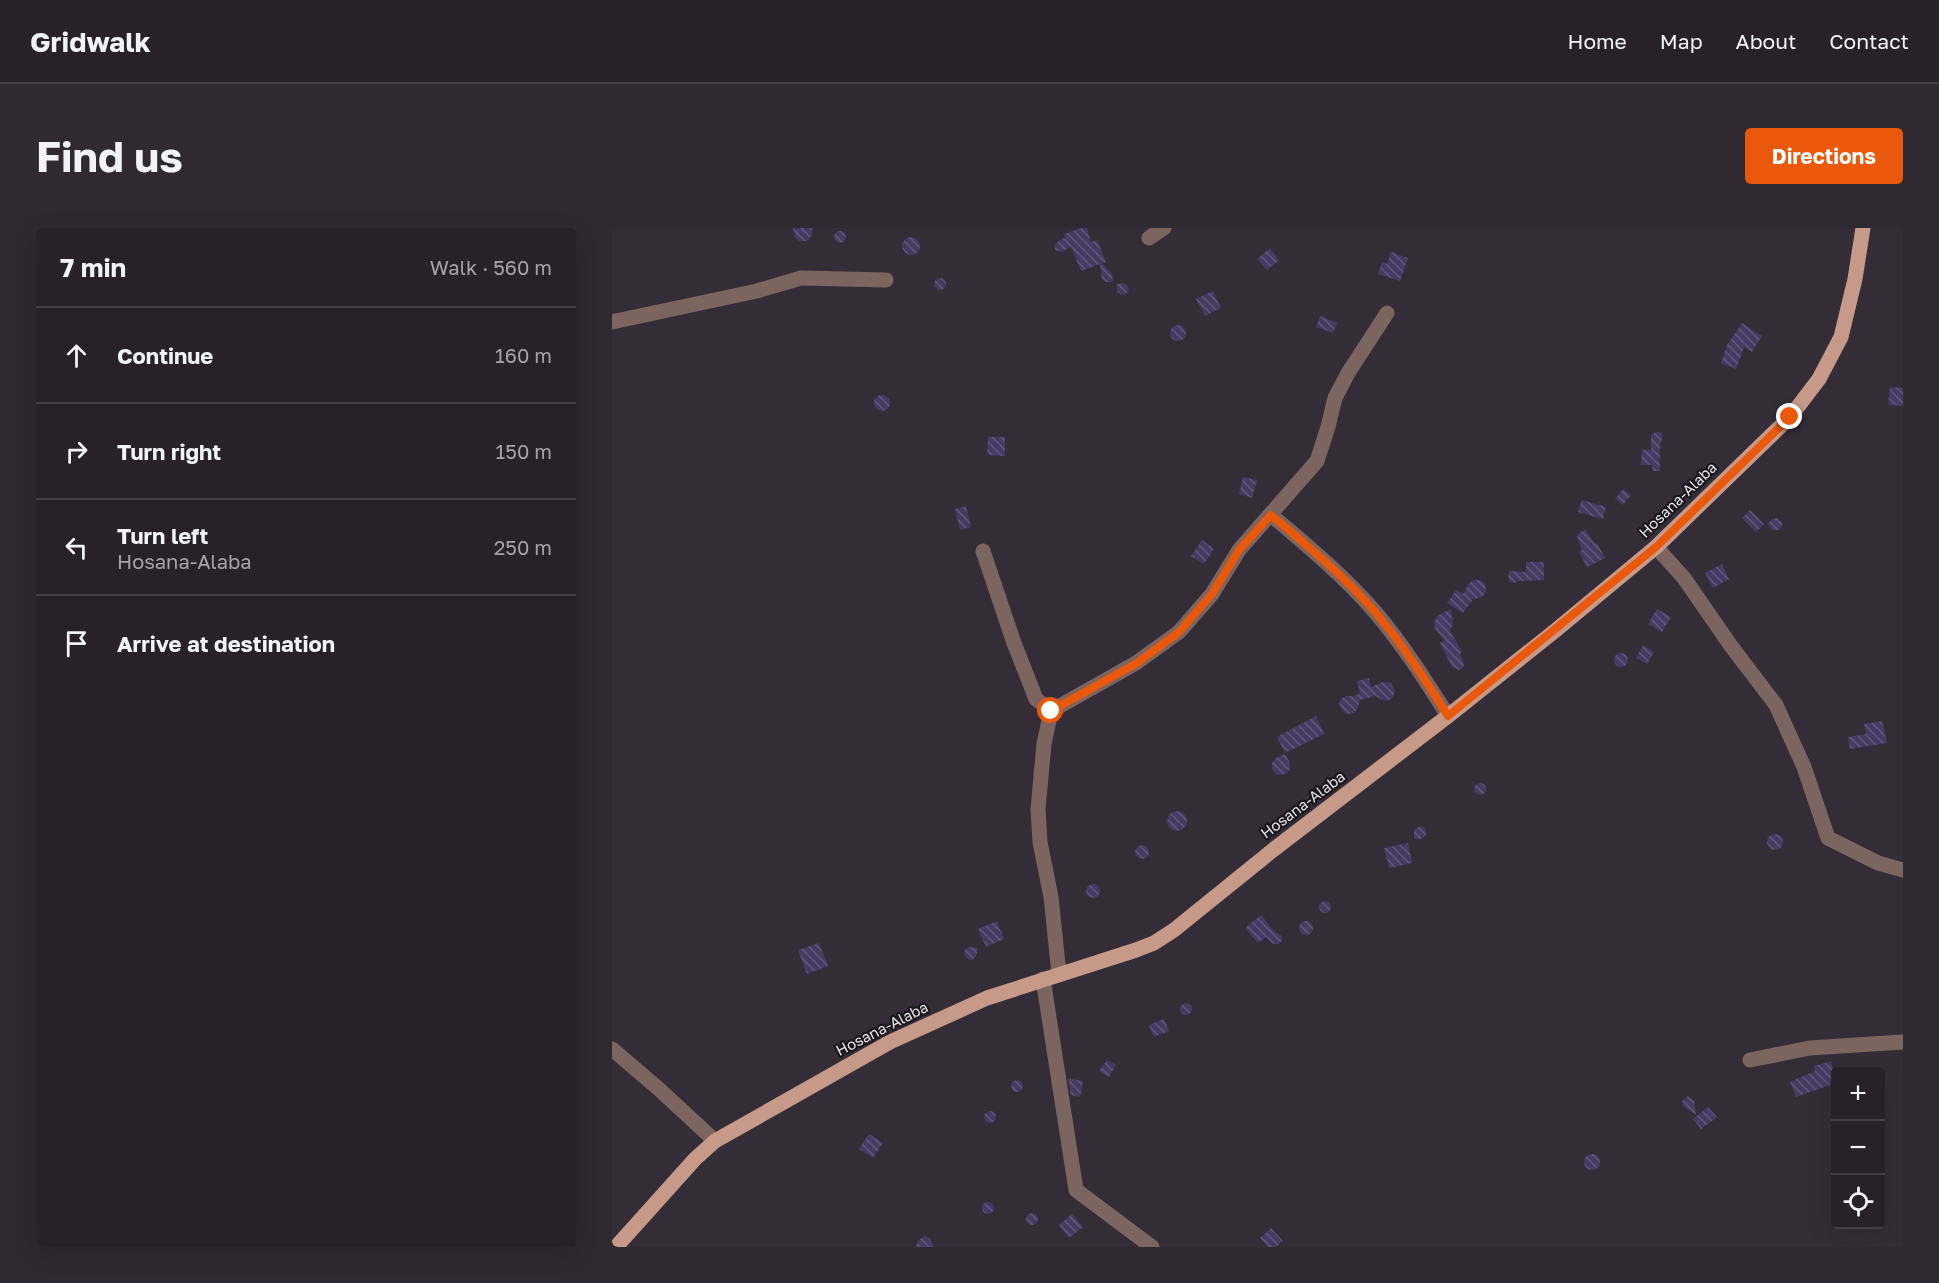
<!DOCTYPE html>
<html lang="en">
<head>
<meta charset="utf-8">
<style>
	body { margin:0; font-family:"Golos Text",sans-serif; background:#2f2a32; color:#f1f3f6 }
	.controls { position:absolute; right:18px; bottom:18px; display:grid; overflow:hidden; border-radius:6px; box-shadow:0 6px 24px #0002 }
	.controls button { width:54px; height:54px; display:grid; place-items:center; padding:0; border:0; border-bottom:2px solid #433f47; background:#27222a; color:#f1f3f6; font:30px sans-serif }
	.stop { position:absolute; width:18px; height:18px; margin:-14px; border:4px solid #ea580c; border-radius:50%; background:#fff }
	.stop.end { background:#ea580c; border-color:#fff; box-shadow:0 2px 6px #0008 }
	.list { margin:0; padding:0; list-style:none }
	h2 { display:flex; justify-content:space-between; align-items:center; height:78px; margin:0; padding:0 24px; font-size:26px }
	h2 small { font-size:20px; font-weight:400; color:#a4a4a8 }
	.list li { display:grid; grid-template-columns:39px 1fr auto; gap:18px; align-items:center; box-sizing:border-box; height:96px; padding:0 24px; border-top:2px solid #433f47 }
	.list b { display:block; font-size:22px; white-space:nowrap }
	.list p { margin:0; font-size:20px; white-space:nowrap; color:#a4a4a8 }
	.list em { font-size:20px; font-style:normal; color:#a4a4a8 }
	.icon { flex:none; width:33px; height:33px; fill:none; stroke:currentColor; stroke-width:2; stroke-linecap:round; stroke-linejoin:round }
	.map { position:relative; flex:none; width:1291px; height:1019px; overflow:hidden; border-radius:6px }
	header { display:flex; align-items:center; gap:36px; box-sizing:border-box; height:84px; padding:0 30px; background:#27222a; border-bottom:2px solid #433f47 }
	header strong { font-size:28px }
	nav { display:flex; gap:33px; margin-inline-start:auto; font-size:21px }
	.intro { display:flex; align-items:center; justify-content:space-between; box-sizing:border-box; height:144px; padding:0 36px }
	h1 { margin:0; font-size:42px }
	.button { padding:15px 27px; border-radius:6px; background:#ea580c; color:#fff; font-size:21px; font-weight:700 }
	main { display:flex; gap:36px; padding:0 36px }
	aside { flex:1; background:#27222a; border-radius:6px; box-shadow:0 6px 24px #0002 }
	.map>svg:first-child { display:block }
	.building { fill:url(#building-back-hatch) }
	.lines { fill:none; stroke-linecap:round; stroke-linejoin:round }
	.minor { stroke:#7c655e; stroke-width:15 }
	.major { stroke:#c69989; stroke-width:15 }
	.route { stroke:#ea580c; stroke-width:8 }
	.labels { text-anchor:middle; stroke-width:4.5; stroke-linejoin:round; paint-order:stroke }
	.street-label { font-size:15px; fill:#e5e1e8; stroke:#1a171c }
</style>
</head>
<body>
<header>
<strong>Gridwalk</strong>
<nav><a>Home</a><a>Map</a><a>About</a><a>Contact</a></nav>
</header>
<div class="intro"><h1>Find us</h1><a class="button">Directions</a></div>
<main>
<aside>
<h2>7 min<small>Walk · 560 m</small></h2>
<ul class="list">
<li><svg class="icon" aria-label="ahead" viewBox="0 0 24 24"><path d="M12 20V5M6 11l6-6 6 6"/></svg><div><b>Continue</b></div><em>160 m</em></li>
<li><svg class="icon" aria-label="right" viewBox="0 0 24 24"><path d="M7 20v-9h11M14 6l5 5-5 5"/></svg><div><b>Turn right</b></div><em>150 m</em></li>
<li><svg class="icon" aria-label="left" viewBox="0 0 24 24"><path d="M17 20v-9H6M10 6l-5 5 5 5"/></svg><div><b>Turn left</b><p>Hosana-Alaba</p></div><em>250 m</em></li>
<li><svg class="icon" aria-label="arrive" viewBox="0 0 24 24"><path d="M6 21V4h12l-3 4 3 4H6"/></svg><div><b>Arrive at destination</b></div></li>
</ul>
</aside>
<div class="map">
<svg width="1291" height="1019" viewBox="0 0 1291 1019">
	<defs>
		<pattern id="building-back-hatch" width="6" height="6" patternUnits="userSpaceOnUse" patternTransform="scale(1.5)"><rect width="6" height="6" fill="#473b64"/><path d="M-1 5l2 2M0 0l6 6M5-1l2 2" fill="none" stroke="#61577a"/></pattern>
	</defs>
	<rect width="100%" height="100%" fill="#342d38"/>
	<path class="building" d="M 181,0 L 200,0 L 200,7 L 195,13 L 187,13 L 183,9 Z
		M 469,0 L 475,0 L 479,14 L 485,12 L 494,34 L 490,35 L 500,46 L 501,54 L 494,54 L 490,51 L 488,36 L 469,43 L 459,19 L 449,24 L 443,22 L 443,16 L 453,9 L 452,6 Z
		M222 9a6 6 0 1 1 12 0a6 6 0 1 1-12 0Z
		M290 18a9 9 0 1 1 18 0a9 9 0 1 1-18 0Z
		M 658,20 L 667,32 L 655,42 L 645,31 Z
		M 779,24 L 796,30 L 788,53 L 766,46 L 770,34 L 775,36 Z
		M322 56a6 6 0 1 1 12 0a6 6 0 1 1-12 0Z
		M 511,55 L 515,57 L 517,62 L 514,66 L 510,67 L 505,64 L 505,56 Z
		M 601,63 L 609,80 L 593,88 L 584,71 Z
		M 708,88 L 725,95 L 721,105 L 704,99 Z
		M 1130,95 L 1150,108 L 1140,124 L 1132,119 L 1124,141 L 1109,135 L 1115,117 Z
		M558 105a8 8 0 1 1 16 0a8 8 0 1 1-16 0Z
		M 1278,159 L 1291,160 L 1291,178 L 1276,177 Z
		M262 175a8 8 0 1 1 16 0a8 8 0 1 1-16 0Z
		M 1043,204 L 1049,204 L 1051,208 L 1048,217 L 1048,243 L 1041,243 L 1040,237 L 1029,237 L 1030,222 L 1039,222 L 1039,208 Z
		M 376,209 L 393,209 L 393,228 L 375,227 Z
		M 631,249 L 645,252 L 640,270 L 627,266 Z
		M 1011,261 L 1019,267 L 1011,277 L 1003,271 Z
		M 970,272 L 994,279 L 991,291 L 966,284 Z
		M 354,278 L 359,299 L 348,302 L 343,281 Z
		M 1138,282 L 1152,296 L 1144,304 L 1130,290 Z
		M 1165,290 L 1170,294 L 1170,299 L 1167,302 L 1161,302 L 1155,296 L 1160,291 Z
		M 974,302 L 983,316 L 985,315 L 993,330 L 975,339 L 967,324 L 970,322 L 965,309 L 968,304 Z
		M 590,312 L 602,321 L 592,336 L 579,328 Z
		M 914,334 L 932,334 L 932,352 L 907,353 L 902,355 L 898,354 L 896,349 L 898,343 L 914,344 Z
		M 1110,336 L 1117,351 L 1101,360 L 1093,345 Z
		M 862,352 L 868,352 L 873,355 L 874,364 L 870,369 L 861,371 L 851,385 L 835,375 L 844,362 L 851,366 L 857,355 Z
		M 839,381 L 841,396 L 838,403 L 850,424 L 848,426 L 852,436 L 851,440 L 847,442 L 840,439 L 828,415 L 833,412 L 823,401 L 822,395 L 825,388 Z
		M 1045,381 L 1059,389 L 1050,404 L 1036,396 Z
		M 1031,417 L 1042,424 L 1035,436 L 1024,430 Z
		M1002 432a7 7 0 1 1 14 0a7 7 0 1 1-14 0Z
		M 757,450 L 759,459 L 771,454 L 779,455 L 783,463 L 781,469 L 776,473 L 770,472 L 763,468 L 748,472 L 746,480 L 742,485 L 736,486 L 731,484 L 727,476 L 729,471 L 734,468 L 742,468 L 748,465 L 745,453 Z
		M 704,488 L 712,506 L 673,525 L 665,509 Z
		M 1270,493 L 1275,515 L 1238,521 L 1236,509 L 1254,506 L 1252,496 Z
		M 673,526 L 678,535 L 678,541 L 674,546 L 665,547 L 660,541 L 660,535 L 664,530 Z
		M862 561a6 6 0 1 1 12 0a6 6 0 1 1-12 0Z
		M555 593a10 10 0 1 1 20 0a10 10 0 1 1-20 0Z
		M 808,598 L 813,600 L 814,607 L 809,611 L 802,611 L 802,602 Z
		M1155 614a8 8 0 1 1 16 0a8 8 0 1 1-16 0Z
		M 796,615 L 800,635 L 777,640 L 772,620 Z
		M523 624a7 7 0 1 1 14 0a7 7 0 1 1-14 0Z
		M474 663a7 7 0 1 1 14 0a7 7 0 1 1-14 0Z
		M707 679a6 6 0 1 1 12 0a6 6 0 1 1-12 0Z
		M 649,687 L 662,703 L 670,708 L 670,713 L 667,716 L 661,716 L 654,709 L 646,715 L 633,700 Z
		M 385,693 L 392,711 L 374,719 L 366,701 Z
		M687 700a7 7 0 1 1 14 0a7 7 0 1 1-14 0Z
		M 207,715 L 216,738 L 195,746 L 186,722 Z
		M 358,719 L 366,720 L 364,728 L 360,732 L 356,731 L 352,727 L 353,721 Z
		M568 781a6 6 0 1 1 12 0a6 6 0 1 1-12 0Z
		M 552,791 L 557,803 L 542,809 L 537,797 Z
		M 495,832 L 504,837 L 497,849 L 487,843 Z
		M 1219,833 L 1224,855 L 1184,869 L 1178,854 L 1203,843 L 1202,838 Z
		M 456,850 L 471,853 L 468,869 L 459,867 Z
		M399 858a6 6 0 1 1 12 0a6 6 0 1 1-12 0Z
		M 1076,868 L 1082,873 L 1084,887 L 1071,878 L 1070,873 Z
		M 1096,879 L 1105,889 L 1089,901 L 1081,891 Z
		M372 889a6 6 0 1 1 12 0a6 6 0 1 1-12 0Z
		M 257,906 L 271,915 L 261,930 L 247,921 Z
		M972 934a8 8 0 1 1 16 0a8 8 0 1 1-16 0Z
		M370 980a6 6 0 1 1 12 0a6 6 0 1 1-12 0Z
		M414 991a6 6 0 1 1 12 0a6 6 0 1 1-12 0Z
		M 460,986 L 471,999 L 457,1010 L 447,997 Z
		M 659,1000 L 671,1013 L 664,1019 L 656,1019 L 648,1010 Z
		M 313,1008 L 318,1011 L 322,1019 L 303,1019 L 308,1011 Z"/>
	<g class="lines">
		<path class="minor" d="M 537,10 L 552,0
			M 0,94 L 145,63 L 189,50 L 274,52
			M 659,287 C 696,318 733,349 764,385 C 791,417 814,453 836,488
			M 1044,319 L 1072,350 L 1119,418 L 1164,477 L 1192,539 L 1216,610 L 1266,635 L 1291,642
			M 371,323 L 402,415 L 424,471 L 439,483 L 524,435 L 567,404 L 600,366 L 627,322 L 705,233 L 716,199 L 723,170 L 736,145 L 775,85
			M 439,483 L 432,516 L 426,581 L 428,614 L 439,669 L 447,746
			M 431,751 L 464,962 L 540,1019
			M 0,821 L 48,862 L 103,913
			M 1138,832 L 1198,820 L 1291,814"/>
		<path class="major" d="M 4,1019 L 83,931 L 103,913 L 278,814 L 375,770 L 524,722 L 542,715 L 562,702 L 661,622 L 836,488 L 944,402 L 1044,319 L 1178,189 L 1207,151 L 1229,109 L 1243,51 L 1251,0"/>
	</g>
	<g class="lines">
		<path class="route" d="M 439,483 L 525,435 L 567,404 L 600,366 L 627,322 L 659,287 C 696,318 733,349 764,385 C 791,417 814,453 836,488 L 1044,319 L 1178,189"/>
	</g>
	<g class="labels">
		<g class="street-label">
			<text transform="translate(1066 272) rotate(-44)" y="5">Hosana-Alaba</text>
			<text transform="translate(691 577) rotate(-37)" y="5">Hosana-Alaba</text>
			<text transform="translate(270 801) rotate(-27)" y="5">Hosana-Alaba</text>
		</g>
	</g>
</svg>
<div class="controls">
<button>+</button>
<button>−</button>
<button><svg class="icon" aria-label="locate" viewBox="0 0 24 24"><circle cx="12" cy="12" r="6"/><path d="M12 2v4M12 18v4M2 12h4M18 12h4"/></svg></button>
</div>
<div class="stop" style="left:439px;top:483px"></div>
<div class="stop end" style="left:1178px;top:189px"></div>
</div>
</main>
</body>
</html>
